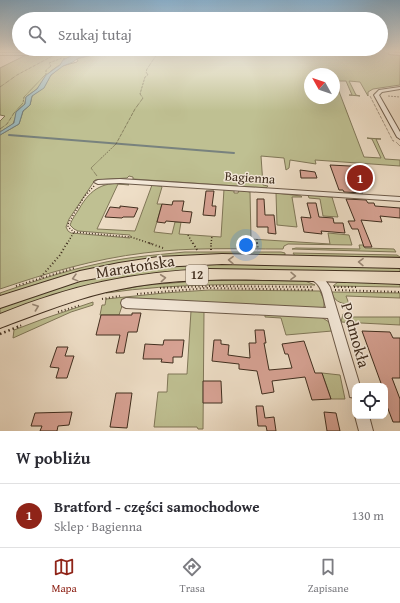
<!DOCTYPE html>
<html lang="pl">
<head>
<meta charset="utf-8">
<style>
	body { margin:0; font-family:"Gentium Book Plus",serif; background:#f7f7f7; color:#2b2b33 }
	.controls { position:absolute; right:12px; bottom:12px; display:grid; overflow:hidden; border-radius:8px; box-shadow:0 4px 16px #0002 }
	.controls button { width:36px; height:36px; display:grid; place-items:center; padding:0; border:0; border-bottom:1px solid #e1e1e2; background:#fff; color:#2b2b33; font:20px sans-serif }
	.compass { position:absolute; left:304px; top:68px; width:36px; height:36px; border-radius:50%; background:#fff; box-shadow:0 4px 16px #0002; rotate:310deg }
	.you { position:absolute; left:246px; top:245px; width:14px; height:14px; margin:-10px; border:3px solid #fff; border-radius:50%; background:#1a73e8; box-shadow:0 0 0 6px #1a73e833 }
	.badge { display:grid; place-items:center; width:26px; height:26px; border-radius:50%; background:#8f2418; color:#fff; font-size:13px; font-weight:700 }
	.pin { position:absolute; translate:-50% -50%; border:2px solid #fff; box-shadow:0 1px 4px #0006 }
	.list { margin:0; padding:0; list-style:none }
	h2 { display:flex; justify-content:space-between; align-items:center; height:52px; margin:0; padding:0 16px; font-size:17px }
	h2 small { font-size:13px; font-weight:400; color:#7c7c81 }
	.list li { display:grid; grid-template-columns:26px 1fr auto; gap:12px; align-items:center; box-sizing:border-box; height:64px; padding:0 16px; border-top:1px solid #e1e1e2 }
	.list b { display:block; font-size:15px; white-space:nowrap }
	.list p { margin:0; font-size:13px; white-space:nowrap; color:#7c7c81 }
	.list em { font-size:13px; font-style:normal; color:#7c7c81 }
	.icon { flex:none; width:22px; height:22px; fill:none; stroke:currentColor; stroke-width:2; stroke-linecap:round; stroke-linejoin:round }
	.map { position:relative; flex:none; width:400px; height:431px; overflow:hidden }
	.search { position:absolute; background:#fff; box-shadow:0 4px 16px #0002; left:12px; right:12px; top:12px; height:44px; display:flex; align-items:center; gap:10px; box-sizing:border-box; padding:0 14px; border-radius:22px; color:#7c7c81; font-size:15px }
	.sheet { height:116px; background:#fff }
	nav { display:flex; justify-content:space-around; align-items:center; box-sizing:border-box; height:56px; border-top:1px solid #e1e1e2; background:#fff; font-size:11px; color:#7c7c81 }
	nav a { display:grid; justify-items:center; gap:2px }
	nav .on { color:#8f2418 }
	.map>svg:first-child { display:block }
	.green { fill:#bfc092; stroke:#807758; fill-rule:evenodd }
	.water { fill:#9dbabe; stroke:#78827e }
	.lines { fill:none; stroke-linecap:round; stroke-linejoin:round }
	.stream { stroke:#78827e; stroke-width:2 }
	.building { fill:#d8a395; stroke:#402e1f }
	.minor-casing { stroke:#6c5a49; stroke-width:2 }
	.major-casing { stroke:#402e1f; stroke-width:2 }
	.path-far3 { stroke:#402e1f; stroke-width:1; stroke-dasharray:0.5 1; stroke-linecap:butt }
	.path-far2 { stroke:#402e1f; stroke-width:1.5; stroke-dasharray:1 2; stroke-linecap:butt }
	.path-far1 { stroke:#402e1f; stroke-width:2; stroke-dasharray:1 2.5; stroke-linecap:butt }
	.path { stroke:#402e1f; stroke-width:2.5; stroke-dasharray:1.5 3; stroke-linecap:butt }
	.minor { fill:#f5eadb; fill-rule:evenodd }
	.major { fill:#efdfc8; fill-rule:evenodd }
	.minor-bridge-casing { stroke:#6c5a49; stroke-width:5; stroke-linecap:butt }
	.minor-bridge { stroke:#f5eadb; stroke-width:4 }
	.oneway { stroke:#988674 }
	.labels { text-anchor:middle; stroke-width:3; stroke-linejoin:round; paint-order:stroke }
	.shield { fill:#f5eadb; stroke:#766657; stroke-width:1 }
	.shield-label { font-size:12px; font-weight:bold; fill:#402e1f }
	.street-label { font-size:13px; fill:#402e1f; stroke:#f5eadb }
	.near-street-label { font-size:16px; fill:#402e1f; stroke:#f5eadb }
</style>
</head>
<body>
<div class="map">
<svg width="400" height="431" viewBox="0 0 400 431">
	<rect width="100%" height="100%" fill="#efdfc8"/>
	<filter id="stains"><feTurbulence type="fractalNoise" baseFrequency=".005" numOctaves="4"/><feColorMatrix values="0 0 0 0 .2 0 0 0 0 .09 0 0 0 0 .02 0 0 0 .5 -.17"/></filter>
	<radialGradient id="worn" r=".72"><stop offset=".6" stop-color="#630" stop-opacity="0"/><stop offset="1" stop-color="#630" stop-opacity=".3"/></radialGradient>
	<path class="green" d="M 40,51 L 84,51 L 77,55 L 90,53 L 86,55 L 63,59 L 74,59 L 74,60 L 58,66 L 51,71 L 37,89 L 26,97 L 25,104 L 18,110 L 13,124 L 0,132 L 0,121 L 5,116 L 0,115 L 0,68 L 26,55 L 44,55 L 35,54 Z
		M 92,51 L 383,51 L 386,53 L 400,54 L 400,85 L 373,89 L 368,92 L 368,96 L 360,82 L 349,81 L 356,95 L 360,96 L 349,95 L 352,95 L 346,81 L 335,81 L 364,157 L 381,158 L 372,139 L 367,138 L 381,139 L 376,139 L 385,159 L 400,160 L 400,166 L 315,160 L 316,164 L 290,160 L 289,168 L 286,170 L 284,158 L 261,156 L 263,185 L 268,186 L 266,188 L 133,179 L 133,177 L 129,176 L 127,178 L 95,180 L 69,219 L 66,227 L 68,231 L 71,233 L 130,238 L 130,235 L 78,231 L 74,229 L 70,225 C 72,219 76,214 79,209 C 91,188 104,181 128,184 L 129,185 L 118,184 L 97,229 L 135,231 L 152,185 L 161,186 L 162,187 L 157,204 L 162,204 L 154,232 L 172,234 L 175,222 L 181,222 L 179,234 L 221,237 L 224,189 L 234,190 L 234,193 L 238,193 L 239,190 L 250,192 L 251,239 L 330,244 L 328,233 L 349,235 L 352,245 L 288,244 L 284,246 L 283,249 C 237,249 190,247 144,253 C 94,259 47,273 0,289 L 0,135 L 19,124 L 23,111 L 30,105 L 32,96 L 45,85 L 51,75 L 62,66 L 77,62 L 78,60 L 76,59 L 92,55 L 93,54 ZM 310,74 L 334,74 L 334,98 L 310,98 Z
		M 276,193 L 301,196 L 302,197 L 292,197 L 297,227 L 277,225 Z
		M 308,195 L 332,197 L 338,217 L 323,216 L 320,199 L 309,198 Z
		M 359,245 L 364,245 L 365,248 L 394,249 L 396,252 L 292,249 L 296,248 L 360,249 Z
		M 185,252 L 281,252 L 285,253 L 285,255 L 74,273 L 0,297 L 0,293 C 32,282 64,271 97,264 C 126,257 156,255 185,252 Z
		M 293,253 L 397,255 L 400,257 L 295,256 Z
		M 213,264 L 400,267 L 400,273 L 193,270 L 0,315 L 0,307 C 32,296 64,283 97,277 C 135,269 173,266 213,264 Z
		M 210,280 L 305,281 L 315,285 C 245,284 176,283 106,293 L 106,292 L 147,285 Z
		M 338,282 L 400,282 L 400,287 L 333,286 Z
		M 209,290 L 320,291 L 324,300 L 324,307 L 318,309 L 152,299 L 124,300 L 119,315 L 100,315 L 102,305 L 105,305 L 106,299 L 164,293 Z
		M 332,292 L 400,293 L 400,298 L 346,296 L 349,304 C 340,304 333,300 332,292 Z
		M 93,302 L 93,305 L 71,312 L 13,338 L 14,330 L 43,319 Z
		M 191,311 L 204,312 L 203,429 L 198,429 L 197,427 L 154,427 L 158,392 L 167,392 L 168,374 L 187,374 Z
		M 350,312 L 351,317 L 400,317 L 400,325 L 341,322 L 343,314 Z
		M 265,314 L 321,317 L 329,322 L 332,331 L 286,335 L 281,318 L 265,317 Z
		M 322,373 L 340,375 L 345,399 L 331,399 Z"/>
	<path class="water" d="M 81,51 L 92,51 L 92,53 L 88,56 L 78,58 L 73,62 L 63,66 L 51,75 L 44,88 L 32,96 L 30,105 L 23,111 L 19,124 L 0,135 L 0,132 L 14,123 L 16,112 L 25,104 L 26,97 L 37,89 L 46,75 L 60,65 L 63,60 Z"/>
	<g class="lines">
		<path class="stream" d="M 9,135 L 234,153"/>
	</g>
	<path class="building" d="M 330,165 L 369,167 L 374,176 L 355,175 L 363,193 L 344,192 L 343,190 L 339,190 Z
		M 300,170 L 315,172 L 317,178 L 301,178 Z
		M 206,191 L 214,191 L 212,206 L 216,206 L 215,216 L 203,215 Z
		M 257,199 L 264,199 L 265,215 L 274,215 L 276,234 L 268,233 L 268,227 L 257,227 Z
		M 346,199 L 366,200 L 368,203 L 374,203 L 375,206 L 400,208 L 400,218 L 380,216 L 382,222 L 361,220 L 372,247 L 364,247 L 358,229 L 352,229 L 348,221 L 355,221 Z
		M 173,201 L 184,201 L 182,211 L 192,212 L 190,223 L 166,221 L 165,223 L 157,222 L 162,204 L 172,205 Z
		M 307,203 L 316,203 L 319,217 L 333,218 L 334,223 L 343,223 L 345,233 L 321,231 L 322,234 L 304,232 L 301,217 L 311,218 Z
		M 120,206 L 138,208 L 134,217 L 123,217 L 122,218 L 105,217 L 110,207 L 120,208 Z
		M 132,313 L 141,313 L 137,332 L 128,332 L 124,353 L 116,353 L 120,335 L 96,335 L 101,315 L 132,315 Z
		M 255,330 L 264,330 L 266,343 L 264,343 L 269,370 L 292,368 L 288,354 L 285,354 L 282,344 L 304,341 L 315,373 L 322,373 L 331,399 L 312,400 L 305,377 L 272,381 L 274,392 L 262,394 L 257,371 L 239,369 L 239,364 L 212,361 L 214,340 L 221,340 L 221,344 L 229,345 L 228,355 L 250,358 L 249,343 L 256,343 Z
		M 362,331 L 390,332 L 393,338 L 400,338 L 400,378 L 392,378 L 400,399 L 400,422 L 393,422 L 385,401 L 385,386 L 382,386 Z
		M 164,340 L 184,340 L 182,357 L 173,357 L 173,363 L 161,362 L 162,359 L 143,359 L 145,344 L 163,345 Z
		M 57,347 L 68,347 L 65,356 L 74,356 L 67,378 L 56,378 L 59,368 L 50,367 Z
		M 203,381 L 221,381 L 222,403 L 203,403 Z
		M 116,393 L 132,393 L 127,428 L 110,427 Z
		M 256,406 L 263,406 L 265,418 L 274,417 L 276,431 L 267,431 L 266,426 L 258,426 Z
		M 72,412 L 69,425 L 58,426 L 57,431 L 40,431 L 42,426 L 31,426 L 35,413 Z
		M 324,412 L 336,413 L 340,431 L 327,431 Z"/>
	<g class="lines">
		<g class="minor-casing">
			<path id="minor" d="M 390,52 L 400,53 L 400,55 L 389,54 Z
				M 0,53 L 40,53 L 42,54 L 40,55 L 0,55 Z
				M 400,87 L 400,89 L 382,92 L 379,95 L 400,132 L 400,139 L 397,137 L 374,95 L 379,90 Z
				M 120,179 L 400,197 L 400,201 L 120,183 L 98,184 L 94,182 L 98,180 Z
				M 313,272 L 323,277 L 330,287 L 360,386 L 355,386 L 355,398 L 350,397 L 349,392 L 328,318 L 126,308 L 122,306 L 121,303 L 122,300 L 126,298 L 326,308 C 324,301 323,291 318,285 C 315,281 311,280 308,276 L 310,273 Z
				M 355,416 L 369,416 L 373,431 L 359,431 Z"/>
		</g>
		<g class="major-casing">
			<path id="major" d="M 222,254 L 400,258 L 400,268 L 222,264 L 158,267 L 80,281 L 0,308 L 0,296 L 80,271 L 119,263 L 158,257 Z
				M 209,269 L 400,272 L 400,284 C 357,282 315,281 272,280 C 222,279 171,279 121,289 C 79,297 40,313 0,328 L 0,314 C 72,285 132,272 209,269 Z"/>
		</g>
		<path class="path-far3" d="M 0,87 L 17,75 L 58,53
			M 370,96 L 393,141 L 395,141
			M 388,96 L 400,97
			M 0,129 L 7,124 L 14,113 L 23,103 L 24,97 L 46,74 L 46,70 L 51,66 L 49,63 L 62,58
			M 396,142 L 400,146
			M 97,176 L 91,168 L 116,144 L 135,109 L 143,98 L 140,94 L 145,77 L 148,75 L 146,72 L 147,69 L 159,51"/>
		<path class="path-far2" d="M 94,186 L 84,197 L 68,224 L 68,227 L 74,232 L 131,237 L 152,244
			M 188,235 L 193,244
			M 257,239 L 257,244
			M 67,244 L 74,232
			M 211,244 L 212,236"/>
		<path class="path-far1" d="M 149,243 L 163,248
			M 193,243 L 197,250
			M 257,243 L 258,250
			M 211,250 L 211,243
			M 41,277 L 60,255 L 67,243
			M 16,286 L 74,268
			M 334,287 L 356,287
			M 160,288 L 212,286 L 314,287
			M 335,290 L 400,292
			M 137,294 L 207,288 L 315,290
			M 102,299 L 120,296
			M 58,312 L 81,305
			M 17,327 L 22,325"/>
		<path class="path" d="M 0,334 L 20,326"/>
		<use href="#minor" class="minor"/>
		<use href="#major" class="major"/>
		<g class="minor-bridge-casing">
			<path id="minor-bridge" d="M 63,51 L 86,53"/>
		</g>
		<use href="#minor-bridge" class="minor-bridge"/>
	</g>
	<defs><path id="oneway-chevron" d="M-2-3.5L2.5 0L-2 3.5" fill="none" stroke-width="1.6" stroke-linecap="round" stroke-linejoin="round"/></defs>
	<g class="oneway">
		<use href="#oneway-chevron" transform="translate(231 260) rotate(-179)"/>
		<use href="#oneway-chevron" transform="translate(361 262) rotate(-179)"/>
		<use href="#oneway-chevron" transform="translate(293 276) rotate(1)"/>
		<use href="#oneway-chevron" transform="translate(75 278) rotate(165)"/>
		<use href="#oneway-chevron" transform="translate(163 278) rotate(-6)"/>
		<use href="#oneway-chevron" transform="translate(36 307) rotate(-20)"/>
	</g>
	<linearGradient id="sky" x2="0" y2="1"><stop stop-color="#8ab6d7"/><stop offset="0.46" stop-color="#f8f1e6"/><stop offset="1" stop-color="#f8f1e6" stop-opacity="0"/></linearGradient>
	<rect width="400" height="111" fill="url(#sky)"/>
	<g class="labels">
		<rect class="shield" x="186" y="265" width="22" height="20" rx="3"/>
		<g class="shield-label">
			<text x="197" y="279">12</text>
		</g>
		<g class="street-label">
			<text transform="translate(250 177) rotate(4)" y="5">Bagienna</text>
		</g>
		<g class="near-street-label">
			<text transform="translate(135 266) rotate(-9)" y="6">Maratońska</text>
			<text transform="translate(356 335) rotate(74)" y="6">Podmokła</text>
		</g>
	</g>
	<rect width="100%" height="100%" filter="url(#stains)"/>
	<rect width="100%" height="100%" fill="url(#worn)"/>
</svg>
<div class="controls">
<button><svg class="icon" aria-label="locate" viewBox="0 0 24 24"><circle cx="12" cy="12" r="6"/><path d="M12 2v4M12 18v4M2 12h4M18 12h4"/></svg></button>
</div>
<svg class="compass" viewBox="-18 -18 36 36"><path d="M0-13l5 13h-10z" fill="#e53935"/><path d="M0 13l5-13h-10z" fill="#7c7c81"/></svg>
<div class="you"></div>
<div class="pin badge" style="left:360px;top:178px">1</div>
<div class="search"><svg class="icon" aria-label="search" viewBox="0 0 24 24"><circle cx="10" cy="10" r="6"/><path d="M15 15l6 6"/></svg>Szukaj tutaj</div>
</div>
<section class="sheet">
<h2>W pobliżu<small></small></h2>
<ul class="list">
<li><span class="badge">1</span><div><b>Bratford - części samochodowe</b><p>Sklep · Bagienna</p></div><em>130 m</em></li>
</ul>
</section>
<nav>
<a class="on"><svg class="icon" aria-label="map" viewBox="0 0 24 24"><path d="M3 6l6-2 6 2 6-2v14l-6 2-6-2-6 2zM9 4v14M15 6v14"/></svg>Mapa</a>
<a><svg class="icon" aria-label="directions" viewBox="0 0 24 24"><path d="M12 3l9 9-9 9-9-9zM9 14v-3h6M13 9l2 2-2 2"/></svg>Trasa</a>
<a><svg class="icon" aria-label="saved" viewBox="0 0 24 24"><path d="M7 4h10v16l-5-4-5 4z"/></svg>Zapisane</a>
</nav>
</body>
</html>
